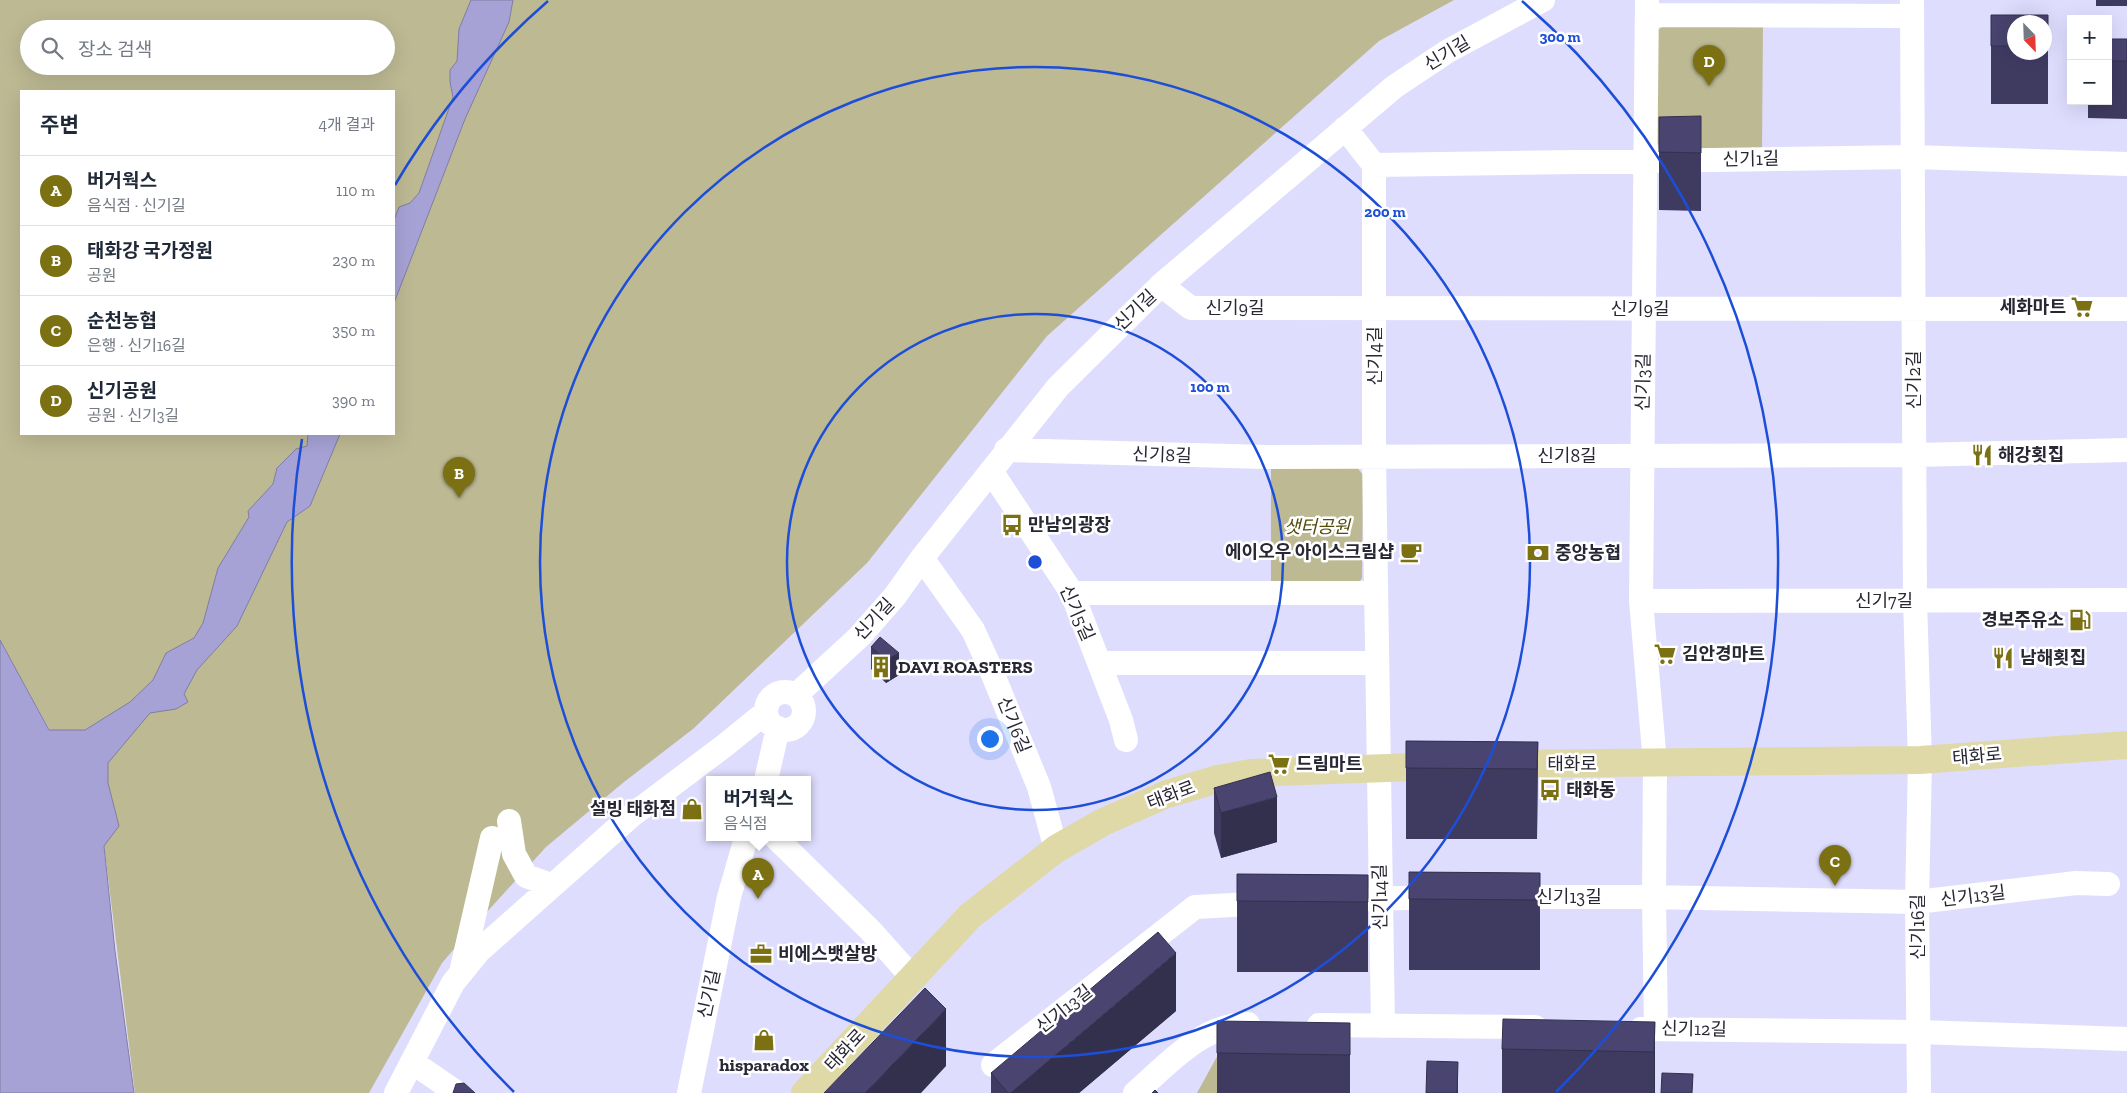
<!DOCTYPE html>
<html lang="ko">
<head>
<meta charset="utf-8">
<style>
	body { margin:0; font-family:"Zilla Slab","Noto Sans KR",serif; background:#f6f6f7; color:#1f2937 }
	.controls { position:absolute; right:15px; top:15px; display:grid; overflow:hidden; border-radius:0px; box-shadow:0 5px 20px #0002 }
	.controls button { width:45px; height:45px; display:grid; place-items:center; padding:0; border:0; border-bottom:1px solid #e0e1e3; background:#fff; color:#1f2937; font:25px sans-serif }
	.compass { position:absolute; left:2007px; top:15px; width:45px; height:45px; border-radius:50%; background:#fff; box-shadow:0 5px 20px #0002; rotate:157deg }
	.you { position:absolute; left:989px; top:738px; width:18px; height:18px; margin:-12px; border:4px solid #fff; border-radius:50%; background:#1a73e8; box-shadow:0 0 0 8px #1a73e833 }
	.badge { display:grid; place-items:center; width:32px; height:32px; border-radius:50%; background:#7b7112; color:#fff; font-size:16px; font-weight:700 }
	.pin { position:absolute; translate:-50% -41px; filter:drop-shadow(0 1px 2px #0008) }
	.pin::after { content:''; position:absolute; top:26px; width:18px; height:15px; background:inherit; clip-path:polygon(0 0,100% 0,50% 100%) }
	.popup { position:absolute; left:706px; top:776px; width:105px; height:65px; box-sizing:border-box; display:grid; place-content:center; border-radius:0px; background:#fff; filter:drop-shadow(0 1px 4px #0005); font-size:16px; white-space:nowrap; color:#747a83 }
	.popup b { font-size:19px; color:#1f2937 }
	.popup::after { content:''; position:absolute; left:50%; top:100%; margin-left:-10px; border:10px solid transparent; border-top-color:#fff }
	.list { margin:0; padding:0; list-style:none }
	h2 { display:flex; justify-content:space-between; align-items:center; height:65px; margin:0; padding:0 20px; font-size:21px }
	h2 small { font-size:16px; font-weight:400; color:#747a83 }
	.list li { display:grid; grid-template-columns:32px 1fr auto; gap:15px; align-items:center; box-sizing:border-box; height:70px; padding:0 20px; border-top:1px solid #e0e1e3 }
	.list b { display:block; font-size:19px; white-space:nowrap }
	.list p { margin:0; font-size:16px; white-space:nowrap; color:#747a83 }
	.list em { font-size:16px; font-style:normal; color:#747a83 }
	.icon { flex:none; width:28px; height:28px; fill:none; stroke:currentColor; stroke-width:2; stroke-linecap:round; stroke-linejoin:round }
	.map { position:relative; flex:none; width:2127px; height:1093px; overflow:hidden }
	.search { position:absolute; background:#fff; box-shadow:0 5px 20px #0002; left:20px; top:20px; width:375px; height:55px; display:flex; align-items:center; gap:12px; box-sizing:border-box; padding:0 18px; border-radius:28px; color:#747a83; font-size:19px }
	.panel { position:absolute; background:#fff; box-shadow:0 5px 20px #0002; left:20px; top:90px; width:375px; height:345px; border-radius:0px }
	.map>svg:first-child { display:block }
	.green { fill:#bdb993; fill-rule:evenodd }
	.water { fill:#a6a2d5; stroke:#807da5 }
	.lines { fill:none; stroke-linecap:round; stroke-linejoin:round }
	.minor { stroke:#fff; stroke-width:24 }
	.major { stroke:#dfd9a7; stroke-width:28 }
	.wall { fill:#3f3a60; fill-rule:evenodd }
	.shaded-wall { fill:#33304e }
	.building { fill:#494470; stroke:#33304e }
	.ring { fill:none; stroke:#1d4ed8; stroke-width:2.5 }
	.labels { text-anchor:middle; stroke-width:5; stroke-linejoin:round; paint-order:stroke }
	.street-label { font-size:18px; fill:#282734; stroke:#fff }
	.poi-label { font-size:18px; font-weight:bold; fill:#282734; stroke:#fff; text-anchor:start }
	.park-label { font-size:18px; font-style:italic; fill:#534b06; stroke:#fff }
	.centre { fill:#1d4ed8; stroke:#fff; stroke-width:2.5 }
	.ring-label { font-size:15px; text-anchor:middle; font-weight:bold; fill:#1d4ed8; stroke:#fff; stroke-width:5; stroke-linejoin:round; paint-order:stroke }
</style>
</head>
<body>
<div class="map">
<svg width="2127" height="1093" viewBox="0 0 2127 1093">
	<rect width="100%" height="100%" fill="#dfddfe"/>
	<path class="green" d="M 0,0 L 1454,0 L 1379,41 L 1047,336 L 867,563 L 693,729 L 624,782 L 546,847 L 466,935 L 442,963 L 369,1093 L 135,1093 L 104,845 L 55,740 L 0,640 ZM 29,29 L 386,29 L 386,66 L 29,66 ZM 21,91 L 394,91 L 394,434 L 21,434 Z
		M 1670,22 L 1763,22 L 1762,153 L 1666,153 L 1655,141 L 1656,31 Z
		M 1271,466 L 1356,466 L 1363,475 L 1362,578 L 1354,589 L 1271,589 Z
		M 1225,1042 L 1232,1093 L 1197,1093 Z"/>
	<path class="water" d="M 471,0 L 513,0 L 509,22 L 465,119 L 394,303 L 394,220 L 399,207 L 410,203 L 419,193 L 453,97 L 450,82 L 450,70 L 457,61 L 459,29 Z
		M 308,434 L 340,434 L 310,506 L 287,522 L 237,626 L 197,670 L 184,694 L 188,702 L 176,709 L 150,713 L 108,763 L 108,783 L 119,826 L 104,846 L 115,951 L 134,1093 L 0,1093 L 0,640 L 49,730 L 85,730 L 130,702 L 153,680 L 166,653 L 194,638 L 203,623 L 218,568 L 249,517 L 248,511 L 273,484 L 277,468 L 296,449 L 307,446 Z"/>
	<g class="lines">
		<path class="minor" d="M 1647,0 L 1641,601 L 1655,763 L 1654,898 L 1656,1029
			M 1912,0 L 1915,601 L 1920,760 L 1917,902 L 1919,1093
			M 1647,15 L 1912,16
			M 1345,128 L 1374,165 L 1374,457 L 1383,1026
			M 1374,165 L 1913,157 L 2127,164
			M 1161,285 L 1191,308 L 2127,309
			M 1006,450 L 1266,457 L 1914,455 L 2127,450
			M 991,471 L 1072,593 L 1121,720 L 1126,740
			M 922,558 L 973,630 L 989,665 L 1039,787 L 1056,849
			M 1072,593 L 1376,593
			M 1641,601 L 2127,600
			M 1099,663 L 1377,663
			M766 711a19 19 0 1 1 38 0a19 19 0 1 1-38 0Z
			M 796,695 L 860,636 L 895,596 L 922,558 L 1058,387 L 1161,285 L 1394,87 L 1448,51 L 1543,0
			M 766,780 L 778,728
			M 509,821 L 514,854 L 526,876 L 551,885
			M 776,838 L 870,930 L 912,977
			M 1507,897 L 1647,897 L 1917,902 L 2076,883 L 2108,884
			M 1335,900 L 1441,897
			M 462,968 L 492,838
			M 1319,1025 L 1535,1027
			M 1641,1029 L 1919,1032 L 2127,1039
			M 412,1062 L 457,1093
			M 993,1065 L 1195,907 L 1269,903
			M 396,1093 L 453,983 L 479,951 L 631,816 L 724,746 L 766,712
			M 689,1093 L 729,897 L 746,838
			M 1135,1093 C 1167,1065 1202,1024 1248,1024"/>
		<path class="major" d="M 1501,764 L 1920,760 L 2127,745
			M 805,1093 L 970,916 L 1056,849 L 1103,822 L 1167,794 L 1218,779 L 1251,773 L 1443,766"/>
	</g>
	<path class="wall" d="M 2096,0 L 2127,0 L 2127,6 L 2096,6 Z
		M 1991,15 L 2048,15 L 2048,104 L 1991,104 ZM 2014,22 L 2044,22 L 2044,52 L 2014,52 Z
		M 2108,39 L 2127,39 L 2127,119 L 2088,118 L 2088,101 L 2108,101 Z
		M 1701,116 L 1701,211 L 1659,210 L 1659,152 Z
		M 880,637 L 899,675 L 886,683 L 871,669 L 871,647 Z
		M 1406,741 L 1538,742 L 1537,839 L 1406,839 Z
		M 1214,788 L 1277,842 L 1221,858 L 1214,833 Z
		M 1409,872 L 1540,873 L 1540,970 L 1409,970 Z
		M 1237,874 L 1368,875 L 1368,972 L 1237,972 Z
		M 1176,1011 L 1079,1093 L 991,1093 L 991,1073 Z
		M 1655,1022 L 1655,1093 L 1502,1093 L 1502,1049 Z
		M 1350,1023 L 1350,1093 L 1217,1093 L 1217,1053 Z"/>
	<path class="shaded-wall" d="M 899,653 L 899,675 L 886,683 L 886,660 Z
		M 1538,742 L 1537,839 L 1537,769 Z
		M 1277,797 L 1277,842 L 1221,858 L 1221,813 Z
		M 1176,953 L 1176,1011 L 1079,1093 L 1011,1093 Z
		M 946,1009 L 946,1066 L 921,1093 L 865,1093 Z
		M 1655,1022 L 1655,1093 L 1654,1093 L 1654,1052 Z
		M 1458,1062 L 1458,1093 L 1457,1093 Z"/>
	<path class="building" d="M 1991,15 L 2048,15 L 2048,46 L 2044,46 L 2044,22 L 2014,22 L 2014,46 L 1991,46 Z
		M 2108,39 L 2127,39 L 2127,61 L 2108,61 Z
		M 1701,116 L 1701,153 L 1659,152 L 1659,117 Z
		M 880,637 L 899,653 L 886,660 L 871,647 Z
		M 1406,741 L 1538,742 L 1537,769 L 1406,768 Z
		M 1270,772 L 1277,797 L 1221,813 L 1214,788 Z
		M 1409,872 L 1540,873 L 1540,900 L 1409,899 Z
		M 1237,874 L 1368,875 L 1368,902 L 1237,901 Z
		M 1158,932 L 1176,953 L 1011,1093 L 1008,1093 L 991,1073 Z
		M 925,988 L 946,1009 L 865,1093 L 824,1093 Z
		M 1503,1019 L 1655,1022 L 1654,1052 L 1502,1049 Z
		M 1217,1021 L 1350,1023 L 1350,1055 L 1217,1053 Z
		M 1427,1061 L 1458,1062 L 1457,1093 L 1426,1093 Z
		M 1662,1073 L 1693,1074 L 1692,1093 L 1661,1093 Z
		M 464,1083 L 475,1093 L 453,1093 L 456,1084 Z
		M 1155,1090 L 1158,1093 L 1152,1093 Z"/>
	<g class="ring">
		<circle cx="1035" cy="562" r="248"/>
		<circle cx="1035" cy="562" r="495"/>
		<path d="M514 1092A743 743 0 0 1 302 439M395 185A743 743 0 0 1 548 1M1522 1A743 743 0 0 1 1556 1092"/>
	</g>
	<defs>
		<g id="supermarket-bare" transform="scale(1.725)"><path d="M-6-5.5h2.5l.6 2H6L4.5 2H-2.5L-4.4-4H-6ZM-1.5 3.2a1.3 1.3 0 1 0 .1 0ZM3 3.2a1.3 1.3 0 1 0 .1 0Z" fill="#7b7112" stroke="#fff" stroke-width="2.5" paint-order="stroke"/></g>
		<g id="restaurant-bare" transform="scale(1.725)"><path d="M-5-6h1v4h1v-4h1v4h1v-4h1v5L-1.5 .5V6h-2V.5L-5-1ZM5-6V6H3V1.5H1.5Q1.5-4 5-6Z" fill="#7b7112" stroke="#fff" stroke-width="2.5" paint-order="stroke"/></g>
		<g id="bus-bare" transform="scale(1.725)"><path d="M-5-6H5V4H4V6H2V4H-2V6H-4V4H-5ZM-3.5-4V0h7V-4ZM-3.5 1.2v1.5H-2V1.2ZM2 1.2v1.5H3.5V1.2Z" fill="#7b7112" stroke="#fff" stroke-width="2.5" paint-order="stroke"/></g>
		<g id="cafe-bare" transform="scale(1.725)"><path d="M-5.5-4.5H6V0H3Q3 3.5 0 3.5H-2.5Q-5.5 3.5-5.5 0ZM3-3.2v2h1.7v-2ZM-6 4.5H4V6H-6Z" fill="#7b7112" stroke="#fff" stroke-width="2.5" paint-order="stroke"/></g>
		<g id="bank-bare" transform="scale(1.725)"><path d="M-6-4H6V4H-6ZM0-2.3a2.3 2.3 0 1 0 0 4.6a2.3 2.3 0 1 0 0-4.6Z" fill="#7b7112" stroke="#fff" stroke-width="2.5" paint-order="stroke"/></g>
		<g id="fuel-bare" transform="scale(1.725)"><path d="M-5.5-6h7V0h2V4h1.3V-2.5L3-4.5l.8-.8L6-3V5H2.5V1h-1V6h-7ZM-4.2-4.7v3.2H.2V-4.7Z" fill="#7b7112" stroke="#fff" stroke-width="2.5" paint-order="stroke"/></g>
		<g id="building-bare" transform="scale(1.725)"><path d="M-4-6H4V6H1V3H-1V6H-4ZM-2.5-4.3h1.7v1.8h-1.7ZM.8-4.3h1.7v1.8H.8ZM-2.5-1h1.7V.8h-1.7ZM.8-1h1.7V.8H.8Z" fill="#7b7112" stroke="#fff" stroke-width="2.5" paint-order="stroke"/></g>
		<g id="shop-bare" transform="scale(1.725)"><path d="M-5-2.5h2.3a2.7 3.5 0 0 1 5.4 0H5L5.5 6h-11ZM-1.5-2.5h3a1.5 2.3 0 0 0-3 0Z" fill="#7b7112" stroke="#fff" stroke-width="2.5" paint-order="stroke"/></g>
		<g id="office-bare" transform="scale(1.725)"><path d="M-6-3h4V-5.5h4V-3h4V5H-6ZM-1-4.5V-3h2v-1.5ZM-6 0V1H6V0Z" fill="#7b7112" stroke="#fff" stroke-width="2.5" paint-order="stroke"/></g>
	</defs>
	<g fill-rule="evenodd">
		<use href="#supermarket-bare" x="2082" y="307"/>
		<use href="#restaurant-bare" x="1982" y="455"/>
		<use href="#bus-bare" x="1012" y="525"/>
		<use href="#cafe-bare" x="1411" y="552"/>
		<use href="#bank-bare" x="1538" y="553"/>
		<use href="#fuel-bare" x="2080" y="620"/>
		<use href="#supermarket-bare" x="1665" y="654"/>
		<use href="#restaurant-bare" x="2003" y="658"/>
		<use href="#building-bare" x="881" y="667"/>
		<use href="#supermarket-bare" x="1279" y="764"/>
		<use href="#bus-bare" x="1550" y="790"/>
		<use href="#shop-bare" x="692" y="809"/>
		<use href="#office-bare" x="761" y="954"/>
		<use href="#shop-bare" x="764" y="1040"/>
	</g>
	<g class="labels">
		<g class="street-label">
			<text transform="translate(1447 53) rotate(-31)" y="6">신기길</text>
			<text transform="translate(1751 159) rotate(-1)" y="6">신기1길</text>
			<text x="1235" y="314">신기9길</text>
			<text x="1640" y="315">신기9길</text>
			<text transform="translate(1135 310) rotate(-43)" y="6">신기길</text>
			<text transform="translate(1375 356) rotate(-90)" y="6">신기4길</text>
			<text transform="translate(1914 380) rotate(-90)" y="6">신기2길</text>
			<text transform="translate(1643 382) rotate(-89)" y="6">신기3길</text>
			<text transform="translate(1162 455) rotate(2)" y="6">신기8길</text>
			<text x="1567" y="462">신기8길</text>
			<text x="1884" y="607">신기7길</text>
			<text transform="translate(1077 613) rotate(66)" y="6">신기5길</text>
			<text transform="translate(874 619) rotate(-47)" y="6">신기길</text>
			<text transform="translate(1014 725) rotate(68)" y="6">신기6길</text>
			<text transform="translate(1977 756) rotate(-5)" y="6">태화로</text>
			<text x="1572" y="770">태화로</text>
			<text transform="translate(1171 795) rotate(-21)" y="6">태화로</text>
			<text transform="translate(1973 896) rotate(-7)" y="6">신기13길</text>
			<text transform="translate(1380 897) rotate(-91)" y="6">신기14길</text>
			<text x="1569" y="903">신기13길</text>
			<text transform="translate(1918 927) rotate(-90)" y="6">신기16길</text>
			<text transform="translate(709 994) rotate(-78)" y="6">신기길</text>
			<text transform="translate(1064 1009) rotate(-38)" y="6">신기13길</text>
			<text transform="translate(1694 1029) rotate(1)" y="6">신기12길</text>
			<text transform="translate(845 1050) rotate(-47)" y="6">태화로</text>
		</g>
		<g class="poi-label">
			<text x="2066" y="313" text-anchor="end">세화마트</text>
			<text x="1998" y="461">해강횟집</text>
			<text x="1028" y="531">만남의광장</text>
			<text x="1394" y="558" text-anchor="end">에이오우 아이스크림샵</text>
			<text x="1555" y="559">중앙농협</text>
			<text x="2064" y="626" text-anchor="end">경보주유소</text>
			<text x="1682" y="660">김안경마트</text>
			<text x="2020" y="664">남해횟집</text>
			<text x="898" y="673">DAVI ROASTERS</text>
			<text x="1296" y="770">드림마트</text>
			<text x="1566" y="796">태화동</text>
			<text x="676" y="815" text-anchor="end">설빙 태화점</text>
			<text x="778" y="960">비에스뱃살방</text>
			<text x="764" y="1071" text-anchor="middle">hisparadox</text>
		</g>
		<g class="park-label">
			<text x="1317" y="533">샛터공원</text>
		</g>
	</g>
	<circle cx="1035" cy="562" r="8" class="centre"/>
	<g class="ring-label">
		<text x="1560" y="42">300 m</text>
		<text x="1385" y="217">200 m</text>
		<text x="1210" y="392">100 m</text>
	</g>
</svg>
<div class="controls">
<button>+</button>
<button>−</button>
</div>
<svg class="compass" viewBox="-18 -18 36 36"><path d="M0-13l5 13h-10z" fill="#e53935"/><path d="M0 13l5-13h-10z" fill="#747a83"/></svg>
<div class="you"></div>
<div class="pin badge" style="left:758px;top:899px">A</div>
<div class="popup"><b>버거웍스</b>음식점</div>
<div class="pin badge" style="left:459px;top:498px">B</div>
<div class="pin badge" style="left:1835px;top:886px">C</div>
<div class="pin badge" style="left:1709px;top:86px">D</div>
<div class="search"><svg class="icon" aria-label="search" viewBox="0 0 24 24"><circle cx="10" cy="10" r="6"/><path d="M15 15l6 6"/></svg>장소 검색</div>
<section class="panel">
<h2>주변<small>4개 결과</small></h2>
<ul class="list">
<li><span class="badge">A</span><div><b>버거웍스</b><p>음식점 · 신기길</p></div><em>110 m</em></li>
<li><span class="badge">B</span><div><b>태화강 국가정원</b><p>공원</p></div><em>230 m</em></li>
<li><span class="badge">C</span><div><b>순천농협</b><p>은행 · 신기16길</p></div><em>350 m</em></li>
<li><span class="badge">D</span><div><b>신기공원</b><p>공원 · 신기3길</p></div><em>390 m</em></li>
</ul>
</section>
</div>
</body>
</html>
